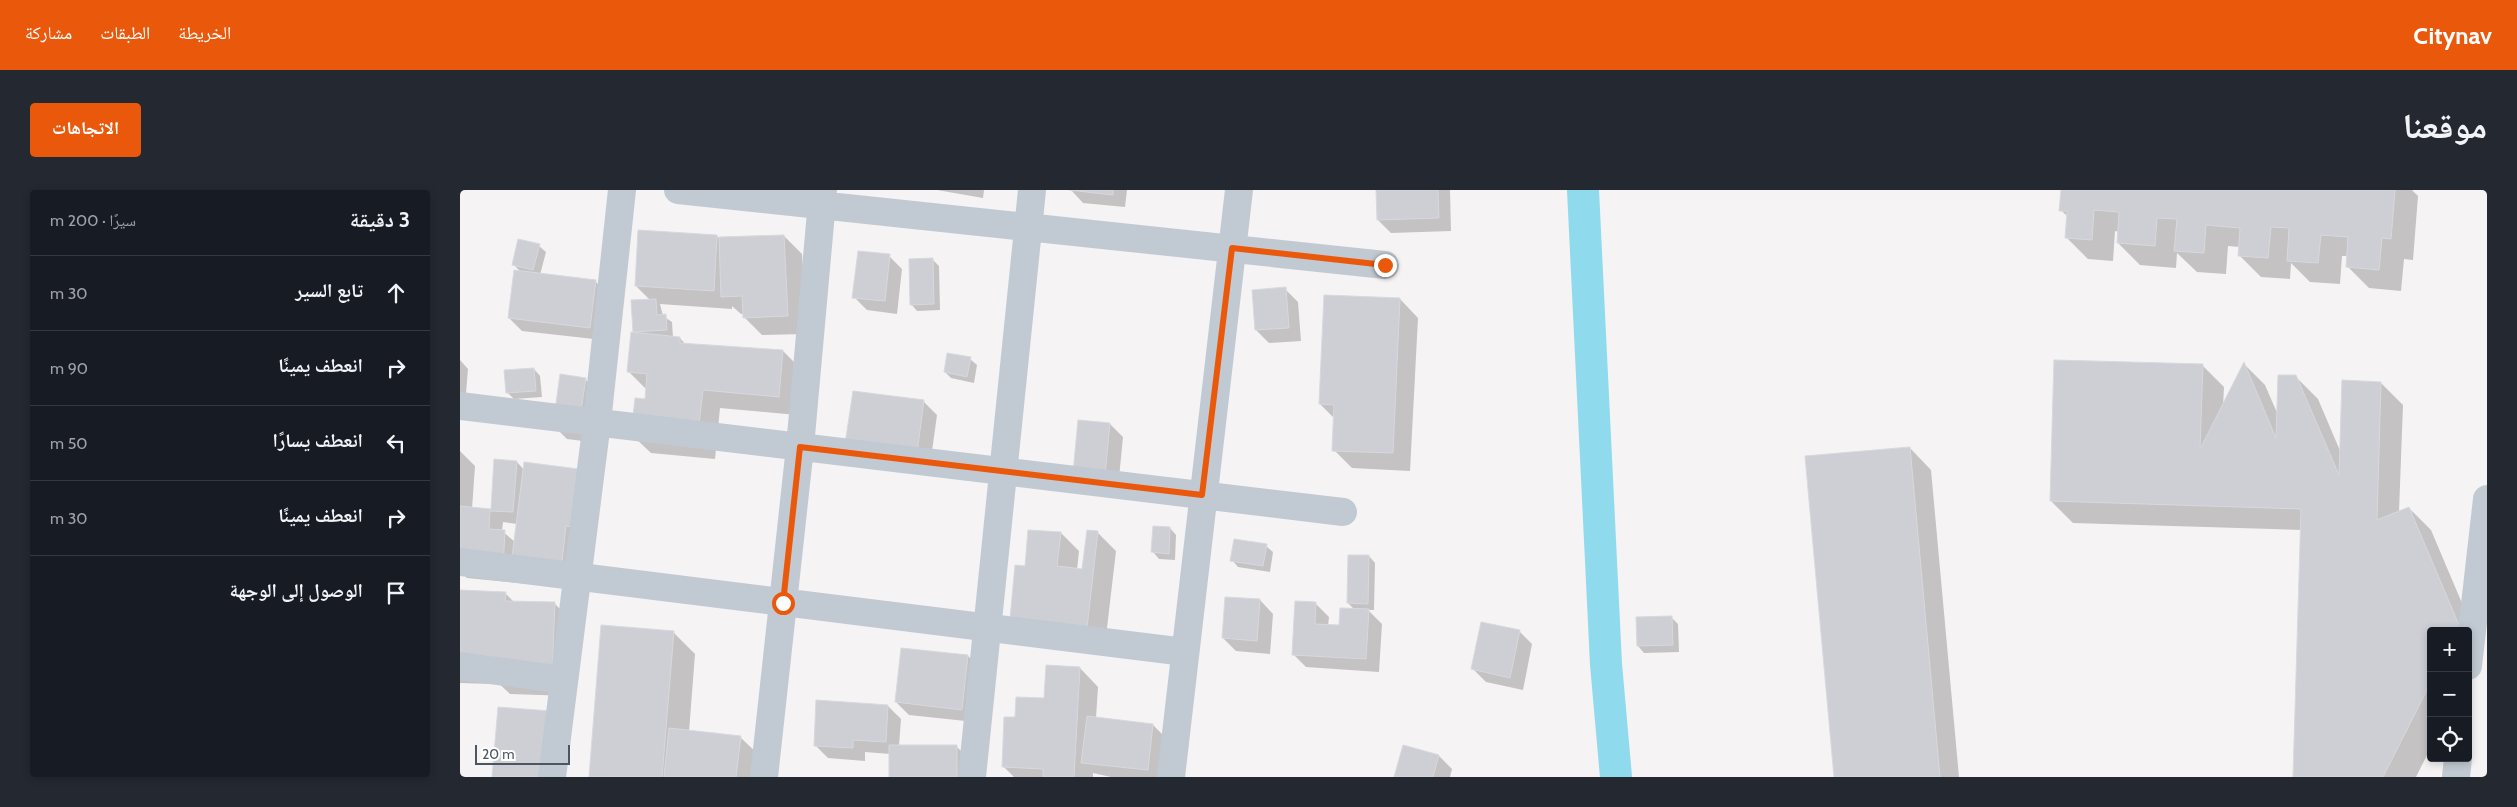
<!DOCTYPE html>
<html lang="ar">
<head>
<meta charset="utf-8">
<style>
	body { margin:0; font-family:Cabin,"Noto Naskh Arabic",sans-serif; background:#242831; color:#f1f3f6; direction:rtl }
	.controls { position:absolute; right:15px; bottom:15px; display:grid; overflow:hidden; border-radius:5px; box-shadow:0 2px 8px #0003 }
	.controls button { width:45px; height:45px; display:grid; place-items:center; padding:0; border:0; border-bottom:1px solid #363941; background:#171b24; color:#f1f3f6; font:25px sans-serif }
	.scale { position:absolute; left:15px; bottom:12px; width:95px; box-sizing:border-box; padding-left:5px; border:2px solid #4a5661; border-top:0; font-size:14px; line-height:18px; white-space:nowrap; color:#4a5661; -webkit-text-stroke:4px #fff; paint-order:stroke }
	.stop { position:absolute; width:15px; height:15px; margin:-11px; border:4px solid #ea580c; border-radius:50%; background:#fff }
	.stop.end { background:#ea580c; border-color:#fff; box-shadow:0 1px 5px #0008 }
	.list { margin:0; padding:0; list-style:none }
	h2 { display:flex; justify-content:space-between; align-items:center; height:65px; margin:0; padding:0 20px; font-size:21px }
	h2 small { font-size:16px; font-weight:400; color:#9ea1a6 }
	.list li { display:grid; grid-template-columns:32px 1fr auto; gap:15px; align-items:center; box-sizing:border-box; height:75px; padding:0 20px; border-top:1px solid #363941 }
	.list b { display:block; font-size:19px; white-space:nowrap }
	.list em { font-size:16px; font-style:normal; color:#9ea1a6 }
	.icon { flex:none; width:28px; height:28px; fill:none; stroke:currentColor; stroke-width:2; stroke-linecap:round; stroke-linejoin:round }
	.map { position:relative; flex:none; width:2027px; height:587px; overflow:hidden; direction:ltr; border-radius:5px }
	header { display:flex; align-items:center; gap:30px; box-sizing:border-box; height:70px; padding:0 25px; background:#ea580c; color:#fff }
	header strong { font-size:24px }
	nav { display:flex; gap:28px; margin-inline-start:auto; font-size:18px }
	.intro { display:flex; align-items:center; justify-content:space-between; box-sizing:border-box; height:120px; padding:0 30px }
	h1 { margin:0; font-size:35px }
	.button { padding:12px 22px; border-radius:5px; background:#ea580c; color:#fff; font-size:18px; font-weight:700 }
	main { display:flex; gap:30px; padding:0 30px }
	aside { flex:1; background:#171b24; border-radius:5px; box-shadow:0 2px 8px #0003 }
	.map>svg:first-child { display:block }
	.shadow { fill:#0003; fill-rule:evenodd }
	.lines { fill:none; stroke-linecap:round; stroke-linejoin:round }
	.canal { stroke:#90daee; stroke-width:32 }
	.building { fill:#cdcfd5; stroke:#d7d9de }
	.street { stroke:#c1cad2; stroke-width:28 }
	.route { stroke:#ea580c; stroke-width:6 }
</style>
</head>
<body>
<header>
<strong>Citynav</strong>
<nav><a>الخريطة</a><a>الطبقات</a><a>مشاركة</a></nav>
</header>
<div class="intro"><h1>موقعنا</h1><a class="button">الاتجاهات</a></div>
<main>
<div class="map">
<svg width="2027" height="587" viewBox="0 0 2027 587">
	<rect width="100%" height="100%" fill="#f5f3f3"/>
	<path class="shadow" d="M 477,0 L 524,0 L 523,8 Z
		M 611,0 L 667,0 L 665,17 L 623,13 Z
		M 917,0 L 990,0 L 991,41 L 931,43 L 918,30 Z
		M 1602,0 L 1952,0 L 1958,6 L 1953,70 L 1944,69 L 1941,101 L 1909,98 L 1887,76 L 1888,66 L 1882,66 L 1880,94 L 1850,92 L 1831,73 L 1830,89 L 1801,87 L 1779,65 L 1780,57 L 1768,56 L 1766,84 L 1737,82 L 1717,63 L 1716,78 L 1680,75 L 1658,53 L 1659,42 L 1655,41 L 1653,71 L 1628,69 L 1607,48 L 1608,27 L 1601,20 Z
		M 257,46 L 259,48 L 324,46 L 342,64 L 345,144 L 302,145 L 284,127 L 284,124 L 281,124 L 272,116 L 272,119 L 200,114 L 203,126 L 212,132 L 213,148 L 220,148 L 226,155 L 323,161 L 341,179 L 337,225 L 260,218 L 255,269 L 191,263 L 172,245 L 186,210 L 187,200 L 168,181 L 177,144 L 175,142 L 190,110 L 176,96 Z
		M 79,56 L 86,62 L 80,85 L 135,91 L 148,104 L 143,150 L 62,141 L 49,128 L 62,83 L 53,74 Z
		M 429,66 L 442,79 L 437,124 L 407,120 L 394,107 Z
		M 472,69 L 479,76 L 480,120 L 457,121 L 451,114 Z
		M 825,99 L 838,112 L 841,151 L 809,153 L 796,140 Z
		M 940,109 L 958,128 L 950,281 L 892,278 L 874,260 L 875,229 L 860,214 Z
		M 510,169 L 517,175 L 514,193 L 491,188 L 485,182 Z
		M 0,170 L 8,179 L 4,228 L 0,228 Z
		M 1784,174 L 1805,195 L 1818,225 L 1836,187 L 1858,209 L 1881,263 L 1921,193 L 1943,215 L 1939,322 L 1949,318 L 1971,340 L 2021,458 L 2008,441 L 1971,441 L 1971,557 L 1956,587 L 1834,587 L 1842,340 L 1613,333 L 1591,311 L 1742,175 L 1764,197 L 1763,216 Z
		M 74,179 L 80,186 L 82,207 L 54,209 L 47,202 Z
		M 125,189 L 138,202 L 131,252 L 107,249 L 94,236 Z
		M 394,202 L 464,212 L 477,225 L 469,283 Z
		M 650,234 L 663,247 L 658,298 L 627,295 Z
		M 1450,258 L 1471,280 L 1499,587 L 1375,587 Z
		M 0,261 L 15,276 L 12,319 L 32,321 L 35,271 L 57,272 L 129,354 L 119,399 L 7,388 L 0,381 ZM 43,332 L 57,334 L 55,352 L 42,341 Z
		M 710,338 L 716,345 L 715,370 L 699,369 L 693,362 Z
		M 637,342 L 656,361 L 645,455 L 566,378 L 601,343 L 619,361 L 617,380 L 623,380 Z
		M 806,356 L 813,362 L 810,382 L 778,377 L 772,370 Z
		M 909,366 L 915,373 L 914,420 L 908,420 L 922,434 L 919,482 L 846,477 L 833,464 L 856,414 L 869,427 L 868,436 L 880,436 L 895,420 L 888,413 Z
		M 0,401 L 45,403 L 54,412 L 94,413 L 112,431 L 110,506 L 50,504 L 31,486 L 31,494 L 0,493 Z
		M 766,408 L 800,410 L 813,424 L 810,464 L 776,461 L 763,448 Z
		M 1211,427 L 1218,434 L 1219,462 L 1184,463 L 1178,456 Z
		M 1059,441 L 1072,454 L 1063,500 L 1026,492 L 1013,479 Z
		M 213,442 L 235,464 L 229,542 L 280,547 L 299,565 L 296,587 L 131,587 Z
		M 508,466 L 521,479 L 515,532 L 449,525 L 436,512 Z
		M 587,477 L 620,478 L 638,497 L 636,528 L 693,535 L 706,548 L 701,587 L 651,587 L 633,583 L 633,587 L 554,587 L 543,576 L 556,529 L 585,510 Z
		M 428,516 L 441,529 L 439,556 L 497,557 L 510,570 L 510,587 L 430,587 L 430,564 L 405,562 L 405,571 L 368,568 L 355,555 Z
		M 979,566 L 992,579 L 990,587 L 936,587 Z"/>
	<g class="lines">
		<path class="canal" d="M 1123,0 L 1146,474 L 1156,587"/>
	</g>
	<path class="building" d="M 609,0 L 653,0 L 653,5 Z
		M 916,0 L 978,0 L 979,28 L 917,30 Z
		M 1601,0 L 1935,0 L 1931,49 L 1922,48 L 1919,80 L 1886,77 L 1888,47 L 1861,45 L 1858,73 L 1827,71 L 1829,38 L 1811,37 L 1808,68 L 1778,66 L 1780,38 L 1746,35 L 1744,63 L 1714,61 L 1717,29 L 1697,28 L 1695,56 L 1657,53 L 1659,22 L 1634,20 L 1632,50 L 1605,48 L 1607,21 L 1599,21 Z
		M 178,40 L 257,45 L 254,101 L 175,96 Z
		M 324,45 L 328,126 L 283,128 L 282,106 L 261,107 L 259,47 Z
		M 58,49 L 80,54 L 73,80 L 52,75 Z
		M 398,61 L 430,64 L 425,111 L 392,108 Z
		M 473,68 L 474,114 L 450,115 L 449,69 Z
		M 54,80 L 136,90 L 130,138 L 48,128 Z
		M 826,97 L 829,138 L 795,140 L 792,100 Z
		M 864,105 L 940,108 L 933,263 L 872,261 L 874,215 L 859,214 Z
		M 196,109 L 197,125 L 206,124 L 207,140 L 173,142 L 171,110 Z
		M 171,142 L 220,147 L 220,153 L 323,160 L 319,207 L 243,200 L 237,251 L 171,245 L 175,208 L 185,209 L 187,184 L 167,182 Z
		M 487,163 L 511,167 L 507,187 L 484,182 Z
		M 1594,170 L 1743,174 L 1740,259 L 1784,172 L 1816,248 L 1818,185 L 1836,185 L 1879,285 L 1882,190 L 1921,192 L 1917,330 L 1949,317 L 1999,435 L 1997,441 L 1971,441 L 1971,492 L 1923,587 L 1833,587 L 1841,319 L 1590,311 Z
		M 74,178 L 76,201 L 46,203 L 44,180 Z
		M 100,184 L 126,188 L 118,240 L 93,236 Z
		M 393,201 L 464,210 L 456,271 L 384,261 Z
		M 618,230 L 650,233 L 645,286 L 613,283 Z
		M 1450,257 L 1480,587 L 1374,587 L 1345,266 Z
		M 34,269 L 57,271 L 53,322 L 30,321 L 29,339 L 45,340 L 43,379 L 0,376 L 0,316 L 31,319 Z
		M 64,272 L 118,279 L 111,337 L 106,336 L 101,381 L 51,375 Z
		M 693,336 L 710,337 L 709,364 L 691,362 Z
		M 568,340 L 601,342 L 597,376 L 622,379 L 627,340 L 638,341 L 627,438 L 550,429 L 555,375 L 565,376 Z
		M 774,349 L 807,354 L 803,376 L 770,371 Z
		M 888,365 L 909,365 L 908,414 L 887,413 Z
		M 0,400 L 46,402 L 45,411 L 95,412 L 92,489 L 30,487 L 31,466 L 14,466 L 0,476 Z
		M 765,407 L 800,409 L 797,451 L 762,448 Z
		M 835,411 L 856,412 L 855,434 L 879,435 L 880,418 L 909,419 L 906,469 L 832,465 Z
		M 1212,426 L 1213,455 L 1177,456 L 1176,427 Z
		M 1021,432 L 1060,440 L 1050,488 L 1011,479 Z
		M 141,435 L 214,441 L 202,587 L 129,587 Z
		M 441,458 L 508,465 L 502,520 L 435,512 Z
		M 586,475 L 620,477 L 614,587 L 583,587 L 583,579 L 542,577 L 544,527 L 555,527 L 556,507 L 584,508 Z
		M 356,510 L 428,515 L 426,552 L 393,550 L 393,558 L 354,556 Z
		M 38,517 L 90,521 L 85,587 L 32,587 Z
		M 627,526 L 693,534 L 688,580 L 621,573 Z
		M 209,538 L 281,546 L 276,587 L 204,587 Z
		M 429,555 L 497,555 L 497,587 L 429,587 Z
		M 943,555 L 979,565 L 973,587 L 934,587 Z"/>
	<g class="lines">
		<path class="street" d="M 218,0 L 925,75
			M 0,216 L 883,322
			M 0,372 L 725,462
			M 0,476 L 104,490
			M 2008,476 L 2027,309
			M 92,587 L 137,232 L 162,0
			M 304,587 L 340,257 L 363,0
			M 512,587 L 572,0
			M 711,587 L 779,0
			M 1996,587 L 1998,568"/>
	</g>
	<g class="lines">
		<path class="route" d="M 323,413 L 340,257 L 742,305 L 772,58 L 925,75"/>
	</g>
</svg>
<div class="controls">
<button>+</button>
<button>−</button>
<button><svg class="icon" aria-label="locate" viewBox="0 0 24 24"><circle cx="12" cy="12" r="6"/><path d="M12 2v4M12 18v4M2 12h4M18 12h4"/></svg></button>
</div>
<div class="scale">20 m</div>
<div class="stop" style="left:323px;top:413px"></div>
<div class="stop end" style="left:925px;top:75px"></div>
</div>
<aside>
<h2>3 دقيقة<small>سيرًا · 200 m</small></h2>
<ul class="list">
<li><svg class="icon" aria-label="ahead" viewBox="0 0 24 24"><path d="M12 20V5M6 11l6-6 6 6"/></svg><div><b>تابع السير</b></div><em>30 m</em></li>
<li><svg class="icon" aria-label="right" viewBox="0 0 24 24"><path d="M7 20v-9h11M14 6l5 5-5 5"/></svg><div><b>انعطف يمينًا</b></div><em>90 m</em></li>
<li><svg class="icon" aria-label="left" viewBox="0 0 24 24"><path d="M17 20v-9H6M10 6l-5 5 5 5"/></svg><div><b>انعطف يسارًا</b></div><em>50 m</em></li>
<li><svg class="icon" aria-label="right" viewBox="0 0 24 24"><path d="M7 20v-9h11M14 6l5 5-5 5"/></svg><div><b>انعطف يمينًا</b></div><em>30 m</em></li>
<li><svg class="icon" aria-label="arrive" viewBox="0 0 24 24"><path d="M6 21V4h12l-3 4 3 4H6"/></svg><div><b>الوصول إلى الوجهة</b></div></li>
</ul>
</aside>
</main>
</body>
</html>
